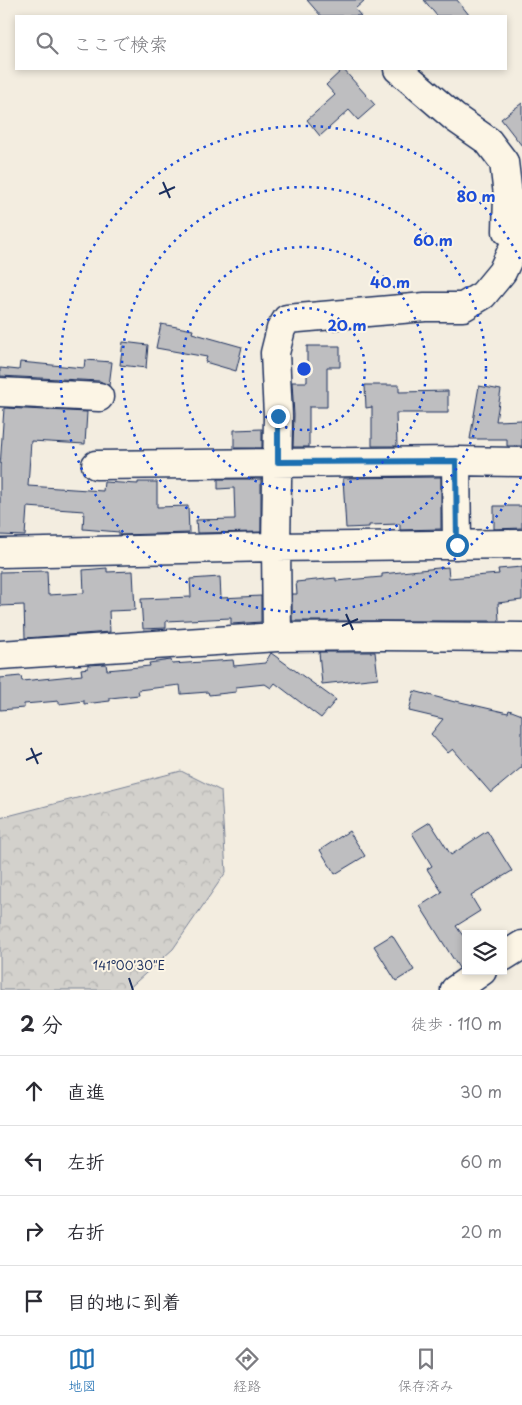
<!DOCTYPE html>
<html lang="ja">
<head>
<meta charset="utf-8">
<style>
	body { margin:0; font-family:"Playpen Sans","Klee One",sans-serif; background:#f2f2f3; color:#2b2b33 }
	.controls { position:absolute; right:15px; bottom:15px; display:grid; overflow:hidden; border-radius:0px; box-shadow:0 2px 8px #0003 }
	.controls button { width:45px; height:45px; display:grid; place-items:center; padding:0; border:0; border-bottom:1px solid #e1e1e2; background:#fff; color:#2b2b33; font:25px sans-serif }
	.stop { position:absolute; width:15px; height:15px; margin:-11px; border:4px solid #1f6fb2; border-radius:50%; background:#fff }
	.stop.end { background:#1f6fb2; border-color:#fff; box-shadow:0 1px 5px #0008 }
	.list { margin:0; padding:0; list-style:none }
	h2 { display:flex; justify-content:space-between; align-items:center; height:65px; margin:0; padding:0 20px; font-size:21px }
	h2 small { font-size:16px; font-weight:400; color:#7c7c81 }
	.list li { display:grid; grid-template-columns:32px 1fr auto; gap:15px; align-items:center; box-sizing:border-box; height:70px; padding:0 20px; border-top:1px solid #e1e1e2 }
	.list b { display:block; font-size:19px; white-space:nowrap }
	.list em { font-size:16px; font-style:normal; color:#7c7c81 }
	.icon { flex:none; width:28px; height:28px; fill:none; stroke:currentColor; stroke-width:2; stroke-linecap:round; stroke-linejoin:round }
	.map { position:relative; flex:none; width:522px; height:990px; overflow:hidden }
	.search { position:absolute; background:#fff; box-shadow:0 2px 8px #0003; left:15px; right:15px; top:15px; height:55px; display:flex; align-items:center; gap:12px; box-sizing:border-box; padding:0 18px; border-radius:0px; color:#7c7c81; font-size:19px }
	.sheet { height:345px; background:#fff }
	nav { display:flex; justify-content:space-around; align-items:center; box-sizing:border-box; height:70px; border-top:1px solid #e1e1e2; background:#fff; font-size:14px; color:#7c7c81 }
	nav a { display:grid; justify-items:center; gap:2px }
	nav .on { color:#1f6fb2 }
	.map>svg:first-child { display:block }
	.forest { fill:url(#forest-crowns); stroke:#778095 }
	.building { fill:#bebec0; stroke:#1b2f5e }
	.lines { fill:none; stroke-linecap:round; stroke-linejoin:round }
	.minor-casing { stroke:#1b2f5e; stroke-width:31 }
	.minor { stroke:#fcf5e5; stroke-width:28 }
	.route { stroke:#1f6fb2; stroke-width:6 }
	.ticks { fill:none; stroke:#1b2f5e; stroke-width:2 }
	.ring { fill:none; stroke:#1d4ed8; stroke-width:2.5; stroke-dasharray:2.5 5 }
	.ticks-label { font-size:12px; text-anchor:middle; fill:#1b2f5e; stroke:#fcf5e5; stroke-width:4; stroke-linejoin:round; paint-order:stroke }
	.centre { fill:#1d4ed8; stroke:#fcf5e5; stroke-width:2.5 }
	.ring-label { font-size:15px; text-anchor:middle; font-weight:bold; fill:#1d4ed8; stroke:#fcf5e5; stroke-width:4; stroke-linejoin:round; paint-order:stroke }
</style>
</head>
<body>
<div class="map">
<svg width="522" height="990" viewBox="0 0 522 990">
	<defs>
		<pattern id="forest-crowns" width="20" height="18" patternUnits="userSpaceOnUse" patternTransform="scale(1.25)"><rect width="20" height="18" fill="#d3d1cc"/><path d="M2 6a3 3 0 1 1 6 0M12 15a3 3 0 1 1 6 0" fill="none" stroke="#b5b4b2"/></pattern>
	</defs>
	<rect width="100%" height="100%" fill="#f3ede0"/>
	<filter id="ink" filterUnits="userSpaceOnUse"><feTurbulence type="fractalNoise" baseFrequency=".02" numOctaves="2"/><feDisplacementMap in="SourceGraphic" scale="10" xChannelSelector="R" yChannelSelector="G"/><feConvolveMatrix kernelMatrix="1 2 1 2 8 2 1 2 1" color-interpolation-filters="sRGB"/></filter>
	<g filter="url(#ink)">
		<path class="forest" d="M 181,771 L 221,791 L 226,872 L 173,949 L 127,990 L 0,990 L 0,818 Z"/>
		<path class="building" d="M 307,0 L 365,0 L 355,9 L 361,16 L 321,16 Z
			M 424,0 L 457,0 L 470,16 L 437,16 Z
			M 343,69 L 375,105 L 358,120 L 349,110 L 320,136 L 307,120 L 335,95 L 326,85 Z
			M 522,103 L 522,146 L 501,119 Z
			M 161,324 L 193,330 L 192,333 L 242,347 L 236,371 L 205,362 L 207,357 L 156,348 Z
			M 123,342 L 148,345 L 146,368 L 120,365 Z
			M 307,346 L 340,346 L 340,367 L 327,367 L 327,407 L 309,407 L 309,447 L 293,447 L 294,415 L 292,382 L 307,382 Z
			M 85,360 L 112,362 L 109,386 L 100,381 L 0,376 L 0,368 L 19,370 L 20,362 L 84,368 Z
			M 365,385 L 399,385 L 399,392 L 448,391 L 448,413 L 396,413 L 397,446 L 372,446 L 372,407 L 366,408 Z
			M 479,386 L 501,390 L 496,421 L 522,420 L 522,446 L 507,446 L 507,439 L 470,439 Z
			M 4,408 L 87,412 L 85,444 L 31,441 L 28,486 L 103,491 L 104,482 L 138,484 L 138,482 L 157,482 L 157,507 L 188,506 L 189,533 L 119,535 L 119,532 L 83,529 L 84,511 L 27,507 L 25,536 L 0,535 L 0,467 Z
			M 262,429 L 262,448 L 234,448 L 234,430 Z
			M 441,477 L 441,529 L 400,530 L 400,524 L 369,525 L 369,527 L 346,528 L 343,478 Z
			M 218,479 L 261,479 L 261,532 L 197,533 L 196,520 L 235,519 L 234,488 L 218,489 Z
			M 494,506 L 522,506 L 522,528 L 494,529 Z
			M 448,567 L 449,578 L 499,574 L 498,569 L 522,567 L 522,600 L 498,603 L 499,621 L 292,621 L 292,594 L 297,594 L 296,582 L 336,578 L 336,581 L 382,577 L 382,574 Z
			M 107,568 L 107,572 L 133,571 L 135,610 L 109,611 L 110,632 L 25,638 L 24,605 L 0,606 L 0,572 L 47,571 L 48,595 L 84,593 L 83,570 Z
			M 220,577 L 221,598 L 261,596 L 261,622 L 231,624 L 231,618 L 166,621 L 166,628 L 143,629 L 141,599 L 191,597 L 190,579 Z
			M 319,652 L 375,652 L 378,678 L 322,684 Z
			M 271,653 L 336,700 L 321,718 L 275,683 L 271,688 L 265,684 L 236,687 L 236,692 L 209,695 L 208,692 L 181,694 L 180,685 L 138,690 L 139,695 L 110,698 L 110,701 L 84,704 L 84,701 L 59,704 L 59,701 L 24,704 L 24,708 L 0,710 L 0,678 L 21,676 L 22,681 L 82,675 L 81,669 L 88,668 L 88,665 L 106,664 L 107,670 L 150,666 L 149,663 L 171,660 L 172,664 L 233,660 L 234,666 L 265,663 Z
			M 414,691 L 455,702 L 456,701 L 508,713 L 509,710 L 522,715 L 522,767 L 491,793 L 453,749 L 448,753 L 431,734 L 443,719 L 409,711 Z
			M 430,822 L 451,855 L 487,831 L 512,871 L 471,896 L 480,911 L 456,926 L 466,940 L 466,963 L 459,968 L 420,906 L 442,892 L 427,869 L 432,866 L 412,833 Z
			M 349,831 L 365,856 L 335,874 L 320,850 Z
			M 392,935 L 414,970 L 396,981 L 374,946 Z"/>
		<g class="lines">
			<g class="minor-casing">
				<path id="minor" d="M 398,69 L 455,118 L 488,141 L 504,162 L 508,195 L 507,231
					M 0,392 L 99,397
					M 456,461 L 457,545
					M 96,465 L 456,461 L 522,462
					M 0,553 L 276,547 L 522,544
					M 277,637 L 276,547 L 278,416 L 275,353 L 281,329 L 287,319 L 425,307 L 463,307 L 483,295 L 502,272 L 516,242 L 522,205
					M 0,655 L 277,637 L 382,636 L 522,637
					M 503,957 L 522,945
					M 455,990 L 482,971"/>
			</g>
			<use href="#minor" class="minor"/>
		</g>
	</g>
	<g class="lines" filter="url(#ink)">
		<path class="route" d="M 278,416 L 278,462 L 456,461 L 457,545"/>
	</g>
	<path class="ticks" d="M 163,182 L 170,198M 159,194 L 175,187M 346,614 L 353,630M 342,626 L 358,619M 31,748 L 38,764M 26,760 L 42,753M 129,978 L 133,990"/>
	<g class="ring">
		<circle cx="304" cy="369" r="61"/>
		<circle cx="304" cy="369" r="122"/>
		<circle cx="304" cy="369" r="182"/>
		<path d="M521 477A243 243 0 1 1 521 261"/>
	</g>
	<g class="ticks-label">
		<text x="129" y="970">141°00'30"E</text>
	</g>
	<circle cx="304" cy="369" r="8" class="centre"/>
	<g class="ring-label">
		<text x="476" y="202">80 m</text>
		<text x="433" y="246">60 m</text>
		<text x="390" y="288">40 m</text>
		<text x="347" y="331">20 m</text>
	</g>
</svg>
<div class="controls">
<button><svg class="icon" aria-label="layers" viewBox="0 0 24 24"><path d="M12 4l9 5-9 5-9-5zM3 14l9 5 9-5"/></svg></button>
</div>
<div class="stop" style="left:457px;top:545px"></div>
<div class="stop end" style="left:278px;top:416px"></div>
<div class="search"><svg class="icon" aria-label="search" viewBox="0 0 24 24"><circle cx="10" cy="10" r="6"/><path d="M15 15l6 6"/></svg>ここで検索</div>
</div>
<section class="sheet">
<h2>2 分<small>徒歩 · 110 m</small></h2>
<ul class="list">
<li><svg class="icon" aria-label="ahead" viewBox="0 0 24 24"><path d="M12 20V5M6 11l6-6 6 6"/></svg><div><b>直進</b></div><em>30 m</em></li>
<li><svg class="icon" aria-label="left" viewBox="0 0 24 24"><path d="M17 20v-9H6M10 6l-5 5 5 5"/></svg><div><b>左折</b></div><em>60 m</em></li>
<li><svg class="icon" aria-label="right" viewBox="0 0 24 24"><path d="M7 20v-9h11M14 6l5 5-5 5"/></svg><div><b>右折</b></div><em>20 m</em></li>
<li><svg class="icon" aria-label="arrive" viewBox="0 0 24 24"><path d="M6 21V4h12l-3 4 3 4H6"/></svg><div><b>目的地に到着</b></div></li>
</ul>
</section>
<nav>
<a class="on"><svg class="icon" aria-label="map" viewBox="0 0 24 24"><path d="M3 6l6-2 6 2 6-2v14l-6 2-6-2-6 2zM9 4v14M15 6v14"/></svg>地図</a>
<a><svg class="icon" aria-label="directions" viewBox="0 0 24 24"><path d="M12 3l9 9-9 9-9-9zM9 14v-3h6M13 9l2 2-2 2"/></svg>経路</a>
<a><svg class="icon" aria-label="saved" viewBox="0 0 24 24"><path d="M7 4h10v16l-5-4-5 4z"/></svg>保存済み</a>
</nav>
</body>
</html>
